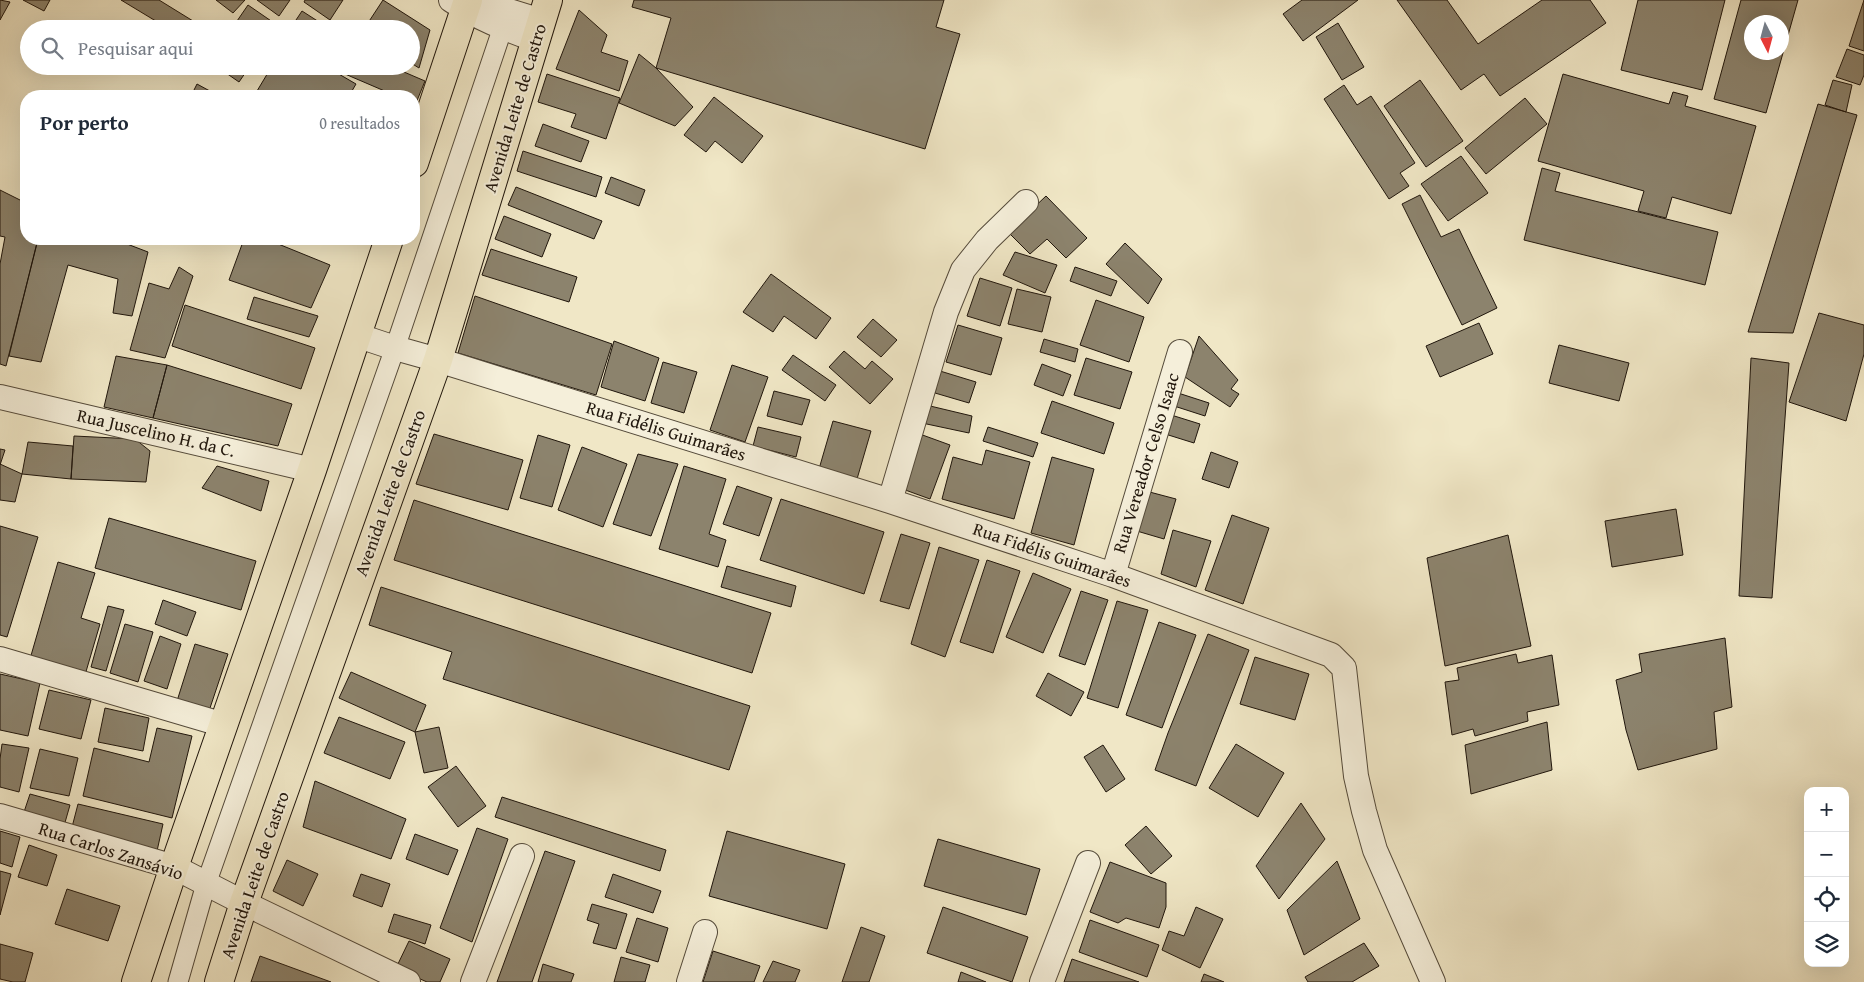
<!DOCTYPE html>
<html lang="pt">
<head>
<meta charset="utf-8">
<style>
	body { margin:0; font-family:"Gentium Book Plus",serif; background:#f2f2f3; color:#1f2937 }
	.controls { position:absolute; right:15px; bottom:15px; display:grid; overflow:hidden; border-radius:10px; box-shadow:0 5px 20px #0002 }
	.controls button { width:45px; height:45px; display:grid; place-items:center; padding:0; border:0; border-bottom:1px solid #e0e1e3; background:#fff; color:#1f2937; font:25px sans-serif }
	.compass { position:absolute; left:1744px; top:15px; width:45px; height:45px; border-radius:50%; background:#fff; box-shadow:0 5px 20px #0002; rotate:174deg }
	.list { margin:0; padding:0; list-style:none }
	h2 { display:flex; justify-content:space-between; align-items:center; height:65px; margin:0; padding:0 20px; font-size:21px }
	h2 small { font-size:16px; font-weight:400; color:#747a83 }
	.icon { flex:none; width:28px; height:28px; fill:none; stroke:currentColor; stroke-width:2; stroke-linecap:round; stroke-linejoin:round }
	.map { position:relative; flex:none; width:1864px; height:982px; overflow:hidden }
	.search { position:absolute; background:#fff; box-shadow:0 5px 20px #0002; left:20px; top:20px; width:400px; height:55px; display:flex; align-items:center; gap:12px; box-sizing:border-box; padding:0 18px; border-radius:28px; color:#747a83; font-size:19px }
	.panel { position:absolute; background:#fff; box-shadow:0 5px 20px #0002; left:20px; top:90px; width:400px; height:155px; border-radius:20px }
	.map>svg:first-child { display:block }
	.building { fill:#8c836d; stroke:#20160c; fill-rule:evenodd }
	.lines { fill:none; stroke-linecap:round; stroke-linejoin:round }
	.pedestrian-casing { stroke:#544a3a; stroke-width:21 }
	.minor-casing { stroke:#544a3a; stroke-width:26 }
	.trunk-casing { stroke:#20160c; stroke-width:30 }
	.pedestrian { stroke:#f5efda; stroke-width:19 }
	.minor { stroke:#f5efda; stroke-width:24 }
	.trunk { stroke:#f0e7c6; stroke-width:28 }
	.labels { text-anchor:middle; stroke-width:4; stroke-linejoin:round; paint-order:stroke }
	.street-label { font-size:18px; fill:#20160c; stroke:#f5efda }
</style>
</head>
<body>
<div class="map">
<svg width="1864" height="982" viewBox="0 0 1864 982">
	<rect width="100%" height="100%" fill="#f0e7c6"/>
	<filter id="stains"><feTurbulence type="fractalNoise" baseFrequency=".004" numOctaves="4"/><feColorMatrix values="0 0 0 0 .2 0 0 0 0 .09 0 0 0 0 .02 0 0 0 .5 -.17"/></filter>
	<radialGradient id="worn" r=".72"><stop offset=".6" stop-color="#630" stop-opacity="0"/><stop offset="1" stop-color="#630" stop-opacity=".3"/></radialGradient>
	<path class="building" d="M 0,0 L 10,2 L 0,20 Z
		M 23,0 L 50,0 L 44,11 Z
		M 121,0 L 159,0 L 206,29 L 169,29 Z
		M 216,0 L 245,0 L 233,13 Z
		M 257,0 L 290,0 L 279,16 Z
		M 305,0 L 343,0 L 330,20 L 304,2 Z
		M 383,0 L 430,30 L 419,68 L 411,63 L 411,29 L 364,29 Z
		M 634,0 L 944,0 L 936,27 L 960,34 L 925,149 L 656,68 L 671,18 L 632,7 Z
		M 1302,0 L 1358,0 L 1303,41 L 1283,14 Z
		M 1397,0 L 1447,0 L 1478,44 L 1542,0 L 1590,0 L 1606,23 L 1500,96 L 1484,74 L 1461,90 Z
		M 1638,0 L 1725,0 L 1702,90 L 1621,70 Z
		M 1741,0 L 1798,0 L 1766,113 L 1714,99 ZM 1752,22 L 1782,22 L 1782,52 L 1752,52 Z
		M 1864,0 L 1864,51 L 1849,46 Z
		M 248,5 L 277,25 L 274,29 L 248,29 L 237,21 Z
		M 579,10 L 607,35 L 601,52 L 628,61 L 619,91 L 556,69 Z
		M 302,11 L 330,29 L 290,29 Z
		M 1338,23 L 1364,67 L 1342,80 L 1316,37 Z
		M 1847,49 L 1864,55 L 1864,75 L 1860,85 L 1836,77 Z
		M 639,54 L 656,68 L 693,107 L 675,126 L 619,103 Z
		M 216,66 L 250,66 L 239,82 Z
		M 272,66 L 325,66 L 356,84 L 349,96 L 254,96 Z
		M 349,66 L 390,66 L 425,81 L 414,108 L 414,96 L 386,96 L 387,92 L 345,74 Z
		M 547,74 L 620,98 L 606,139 L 571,127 L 576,114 L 538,102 Z
		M 1563,74 L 1669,104 L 1673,92 L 1688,96 L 1685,106 L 1756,126 L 1731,214 L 1672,197 L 1666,218 L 1638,211 L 1644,191 L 1538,161 Z
		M 1420,80 L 1463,141 L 1426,167 L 1384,106 Z
		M 1833,80 L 1852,85 L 1846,112 L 1825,105 Z
		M 197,84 L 219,96 L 191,96 Z
		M 1344,85 L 1357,105 L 1371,96 L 1415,163 L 1400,173 L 1409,186 L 1389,199 L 1324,99 Z
		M 714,97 L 763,136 L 742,163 L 715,141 L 706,152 L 684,135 Z
		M 1525,98 L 1547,124 L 1486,174 L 1465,148 Z
		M 1818,104 L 1857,115 L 1793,333 L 1748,332 Z
		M 543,124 L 589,141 L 581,162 L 535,146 Z
		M 523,151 L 602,177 L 596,197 L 517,171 Z
		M 1461,156 L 1488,193 L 1448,221 L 1421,184 Z
		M 1542,168 L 1560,173 L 1555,191 L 1718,232 L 1705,285 L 1524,240 Z
		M 611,177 L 645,190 L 639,206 L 605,193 Z
		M 516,187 L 602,221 L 594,239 L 508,205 Z
		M 0,190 L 26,203 L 26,239 L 38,239 L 6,366 L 0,364 L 0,264 L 5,237 L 0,236 Z
		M 1420,195 L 1441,237 L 1459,229 L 1497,308 L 1462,325 L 1402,204 Z
		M 1046,196 L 1087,238 L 1066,258 L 1047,239 L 1030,254 L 1008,232 Z
		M 504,216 L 551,234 L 542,257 L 495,239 Z
		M 38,239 L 114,239 L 148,252 L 132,316 L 113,313 L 118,279 L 68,265 L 41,362 L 9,356 Z
		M 244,239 L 266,239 L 330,265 L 311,308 L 229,280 Z
		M 1125,243 L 1162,279 L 1148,304 L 1106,264 Z
		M 491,249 L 577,277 L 569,302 L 482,275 Z
		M 1015,252 L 1057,265 L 1045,293 L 1003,275 Z
		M 179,267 L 193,276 L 165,358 L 130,350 L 149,283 L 169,289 Z
		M 1075,267 L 1117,281 L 1111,296 L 1070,281 Z
		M 771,274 L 831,318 L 816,339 L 784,316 L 773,332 L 743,312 Z
		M 980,278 L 1012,288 L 1000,326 L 967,316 Z
		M 1017,289 L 1051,297 L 1042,332 L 1008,324 Z
		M 475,296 L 612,344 L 596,395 L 458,353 Z
		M 254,297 L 318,316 L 309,337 L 247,319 Z
		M 1096,300 L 1144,317 L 1129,362 L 1080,345 Z
		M 185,305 L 315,348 L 301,389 L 172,346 Z
		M 1819,313 L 1864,325 L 1864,354 L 1846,421 L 1789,402 Z
		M 873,319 L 897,340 L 881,357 L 857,337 Z
		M 1479,323 L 1493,354 L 1440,377 L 1426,346 Z
		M 958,325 L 1002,338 L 991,375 L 946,362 Z
		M 1199,336 L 1238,380 L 1231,389 L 1239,394 L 1230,407 L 1185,377 Z
		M 1044,339 L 1078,349 L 1075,362 L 1040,352 Z
		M 614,341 L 659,358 L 645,401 L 601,387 Z
		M 1559,345 L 1629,363 L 1619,401 L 1549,383 Z
		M 844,351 L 865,369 L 872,361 L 893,379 L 870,404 L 829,367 Z
		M 793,355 L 836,385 L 825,401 L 782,370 Z
		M 116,356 L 167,365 L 153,418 L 104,407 Z
		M 1086,358 L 1132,372 L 1120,409 L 1074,395 Z
		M 1751,358 L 1789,363 L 1772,598 L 1739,596 Z
		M 663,362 L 697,372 L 684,413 L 651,403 Z
		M 1042,364 L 1071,375 L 1063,396 L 1034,385 Z
		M 167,365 L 292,404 L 278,446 L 153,418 Z
		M 732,365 L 768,377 L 745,442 L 710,430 Z
		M 940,371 L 976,382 L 969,403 L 935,393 Z
		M 774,391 L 810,400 L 802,425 L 767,416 Z
		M 1175,392 L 1209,403 L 1205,416 L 1171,405 Z
		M 1052,401 L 1114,423 L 1104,454 L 1041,433 Z
		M 926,405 L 972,416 L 969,433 L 922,423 Z
		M 1168,414 L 1200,424 L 1194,443 L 1162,433 Z
		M 833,421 L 871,431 L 857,479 L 819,469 Z
		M 758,427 L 801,437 L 796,457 L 753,446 Z
		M 988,427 L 1038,443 L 1033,457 L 983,441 Z
		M 917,433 L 950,445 L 930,499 L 897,487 Z
		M 434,434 L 523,460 L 508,510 L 416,484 Z
		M 538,435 L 570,445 L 552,507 L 520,498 Z
		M 74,436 L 135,439 L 150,451 L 146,482 L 71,479 Z
		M 28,442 L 73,446 L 71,479 L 22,474 Z
		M 582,447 L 627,464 L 603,527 L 558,510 Z
		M 0,449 L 5,450 L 0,465 Z
		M 986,450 L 1030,462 L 1014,519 L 942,499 L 953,457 L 982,465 Z
		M 1211,452 L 1238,462 L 1229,488 L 1202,479 Z
		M 638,454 L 678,464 L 651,536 L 613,524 Z
		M 1052,457 L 1094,469 L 1074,545 L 1031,533 Z
		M 0,464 L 22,474 L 15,502 L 0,500 Z
		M 217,466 L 269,481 L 261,511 L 202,488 Z
		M 684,466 L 726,479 L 709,534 L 726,540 L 718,567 L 659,549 Z
		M 737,486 L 772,498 L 759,536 L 723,524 Z
		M 1142,490 L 1176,499 L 1164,539 L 1130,529 Z
		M 781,499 L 884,532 L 864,594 L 760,560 Z
		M 414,500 L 771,613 L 752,673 L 394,560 Z
		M 1676,509 L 1683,555 L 1612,567 L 1605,521 Z
		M 1232,515 L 1269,528 L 1243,604 L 1205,590 Z
		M 109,518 L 256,561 L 241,610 L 95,568 Z
		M 0,526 L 38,537 L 7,637 L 0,635 Z
		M 1173,530 L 1211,541 L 1196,587 L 1161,574 Z
		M 901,534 L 930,543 L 909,609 L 880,601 Z
		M 1508,535 L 1531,646 L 1445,666 L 1427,558 Z
		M 939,547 L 979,560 L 945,657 L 911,644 Z
		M 987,560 L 1020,571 L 993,653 L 960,642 Z
		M 58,562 L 95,573 L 81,618 L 100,624 L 85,675 L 30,659 Z
		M 727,566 L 796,586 L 791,607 L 721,587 Z
		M 1033,573 L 1071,589 L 1043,653 L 1006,637 Z
		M 381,587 L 750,706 L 729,770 L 443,679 L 452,652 L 369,625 Z
		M 1081,591 L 1108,600 L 1085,665 L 1059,656 Z
		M 163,600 L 196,612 L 187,636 L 155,624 Z
		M 1117,601 L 1148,610 L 1118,708 L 1087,698 Z
		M 108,606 L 124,610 L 106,671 L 91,667 Z
		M 1159,622 L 1196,635 L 1162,728 L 1126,715 Z
		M 125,624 L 153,632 L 138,682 L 110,673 Z
		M 1208,634 L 1249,650 L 1196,786 L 1155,770 L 1168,733 Z
		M 160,636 L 181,644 L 167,689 L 144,681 Z
		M 1725,638 L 1732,707 L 1714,712 L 1717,749 L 1638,770 L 1626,730 L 1616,680 L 1642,672 L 1639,654 Z
		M 195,644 L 228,654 L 209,711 L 177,701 Z
		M 1516,654 L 1518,663 L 1552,655 L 1559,705 L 1527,712 L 1528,721 L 1475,736 L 1473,729 L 1452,735 L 1445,682 L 1459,680 L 1457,668 Z
		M 1255,657 L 1309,674 L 1295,720 L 1240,704 Z
		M 351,672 L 426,705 L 415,732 L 339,698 Z
		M 1048,673 L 1084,692 L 1071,716 L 1036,696 Z
		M 0,674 L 40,683 L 28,736 L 0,730 Z
		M 49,690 L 91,700 L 81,739 L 39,729 Z
		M 105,708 L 149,718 L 143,751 L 98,742 Z
		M 339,717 L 405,742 L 390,779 L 324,753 Z
		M 1547,722 L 1552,770 L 1471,794 L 1465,745 Z
		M 439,727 L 448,768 L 424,773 L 415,732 Z
		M 157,728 L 192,736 L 172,818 L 83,796 L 94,748 L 149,762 Z
		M 2,744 L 29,748 L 19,792 L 0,787 L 0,759 Z
		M 1236,744 L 1284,773 L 1258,817 L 1209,788 Z
		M 1103,745 L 1125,779 L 1106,792 L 1084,757 Z
		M 40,749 L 78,758 L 69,796 L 30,788 Z
		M 456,766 L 486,806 L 458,827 L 428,787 Z
		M 315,781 L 406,819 L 391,859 L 303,827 Z
		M 30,794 L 70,805 L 64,826 L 23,815 Z
		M 502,797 L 666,850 L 660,871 L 495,817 Z
		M 1301,803 L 1325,839 L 1279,899 L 1256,866 Z
		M 78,804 L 163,824 L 157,851 L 71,831 Z
		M 1146,826 L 1172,856 L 1151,874 L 1125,845 Z
		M 477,828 L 508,839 L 472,942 L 440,928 Z
		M 0,831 L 20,837 L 12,867 L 0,863 Z
		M 727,831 L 845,864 L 827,929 L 709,896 Z
		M 415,834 L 458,850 L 448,875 L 406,859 Z
		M 938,839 L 1040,869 L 1026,915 L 924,886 Z
		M 29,845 L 57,855 L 47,886 L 18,877 Z
		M 545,851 L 575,861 L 532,982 L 497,982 Z
		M 287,860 L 318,874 L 303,906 L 273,891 Z
		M 1337,861 L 1360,919 L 1304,955 L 1287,910 Z
		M 1110,862 L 1166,883 L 1166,907 L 1159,928 L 1126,918 L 1118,923 L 1090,912 Z
		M 0,871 L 11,874 L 0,915 Z
		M 361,874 L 390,884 L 382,907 L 353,896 Z
		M 613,874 L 661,891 L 653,913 L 605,897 Z
		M 67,889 L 120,906 L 108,941 L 55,924 Z
		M 592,904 L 627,914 L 616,949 L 593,943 L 599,924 L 587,920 Z
		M 943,907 L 1028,937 L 1012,982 L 927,953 Z
		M 1196,907 L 1223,919 L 1200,968 L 1162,950 L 1169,931 L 1184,936 Z
		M 394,914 L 431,925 L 425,944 L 388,932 Z
		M 637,918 L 668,928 L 658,962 L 626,952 Z
		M 1090,920 L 1159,945 L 1147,977 L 1079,952 Z
		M 861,927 L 885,936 L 869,982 L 842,982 Z
		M 409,941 L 450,959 L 440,982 L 427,982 L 396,968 Z
		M 1364,943 L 1379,966 L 1352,982 L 1308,982 L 1305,977 Z
		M 0,944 L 33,953 L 25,982 L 13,982 L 0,979 Z
		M 713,951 L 760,966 L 754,982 L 703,982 Z
		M 260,956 L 331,982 L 251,982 Z
		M 621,957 L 650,965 L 645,982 L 614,982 Z
		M 1072,959 L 1139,982 L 1064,982 Z
		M 773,961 L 800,970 L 795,982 L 763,982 Z
		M 543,964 L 574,974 L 571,982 L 538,982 Z
		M 961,972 L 986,982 L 958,982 Z
		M 1204,974 L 1224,982 L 1201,982 Z"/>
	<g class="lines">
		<g class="pedestrian-casing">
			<path id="pedestrian" d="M 178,982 L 206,884 L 395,348 L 507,15"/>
		</g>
		<g class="minor-casing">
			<path id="minor" d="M 451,0 C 477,18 506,29 536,40
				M 486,0 L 509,11 L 541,21
				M 356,335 L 395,348 L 438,360 L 890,501 L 1113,575 L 1331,655 L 1344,668 L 1356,776 L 1364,811 L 1375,850 L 1433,982
				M 0,397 L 312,470
				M 890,501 L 946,312 L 963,270 L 987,240 L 1026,202
				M 1113,575 L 1180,352
				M 0,659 L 224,725
				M 0,816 L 174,867 L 244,903 L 408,982
				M 473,982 L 522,856
				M 689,982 L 705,932
				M 1042,982 L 1088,863"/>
		</g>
		<g class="trunk-casing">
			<path id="trunk" d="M 414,163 L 468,0
				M 136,982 L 174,867 L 312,470 L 389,239
				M 219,982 L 244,903 L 438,360 L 548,0"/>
		</g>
		<use href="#pedestrian" class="pedestrian"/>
		<use href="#minor" class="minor"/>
		<use href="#trunk" class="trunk"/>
	</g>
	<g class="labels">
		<g class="street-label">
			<text transform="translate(515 108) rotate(-73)" y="6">Avenida Leite de Castro</text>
			<text transform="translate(666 431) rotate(17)" y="6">Rua Fidélis Guimarães</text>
			<text transform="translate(156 433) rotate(13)" y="6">Rua Juscelino H. da C.</text>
			<text transform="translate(1146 463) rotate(-73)" y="6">Rua Vereador Celso Isaac</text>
			<text transform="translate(390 493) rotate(-70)" y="6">Avenida Leite de Castro</text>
			<text transform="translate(1052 555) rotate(19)" y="6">Rua Fidélis Guimarães</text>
			<text transform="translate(111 851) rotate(18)" y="6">Rua Carlos Zansávio</text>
			<text transform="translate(255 875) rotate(-71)" y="6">Avenida Leite de Castro</text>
		</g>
	</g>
	<rect width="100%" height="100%" filter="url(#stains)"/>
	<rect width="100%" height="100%" fill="url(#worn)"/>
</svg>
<div class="controls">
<button>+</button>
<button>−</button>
<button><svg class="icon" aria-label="locate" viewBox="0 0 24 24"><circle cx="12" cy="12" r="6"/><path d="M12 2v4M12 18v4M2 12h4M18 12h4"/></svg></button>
<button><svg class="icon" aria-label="layers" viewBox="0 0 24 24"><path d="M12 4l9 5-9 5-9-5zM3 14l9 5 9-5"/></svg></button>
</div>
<svg class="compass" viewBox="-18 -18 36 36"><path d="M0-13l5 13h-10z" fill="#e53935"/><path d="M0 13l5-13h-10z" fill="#747a83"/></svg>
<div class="search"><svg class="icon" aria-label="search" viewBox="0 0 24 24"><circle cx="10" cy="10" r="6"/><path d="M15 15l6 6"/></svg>Pesquisar aqui</div>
<section class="panel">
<h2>Por perto<small>0 resultados</small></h2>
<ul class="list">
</ul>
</section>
</div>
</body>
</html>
